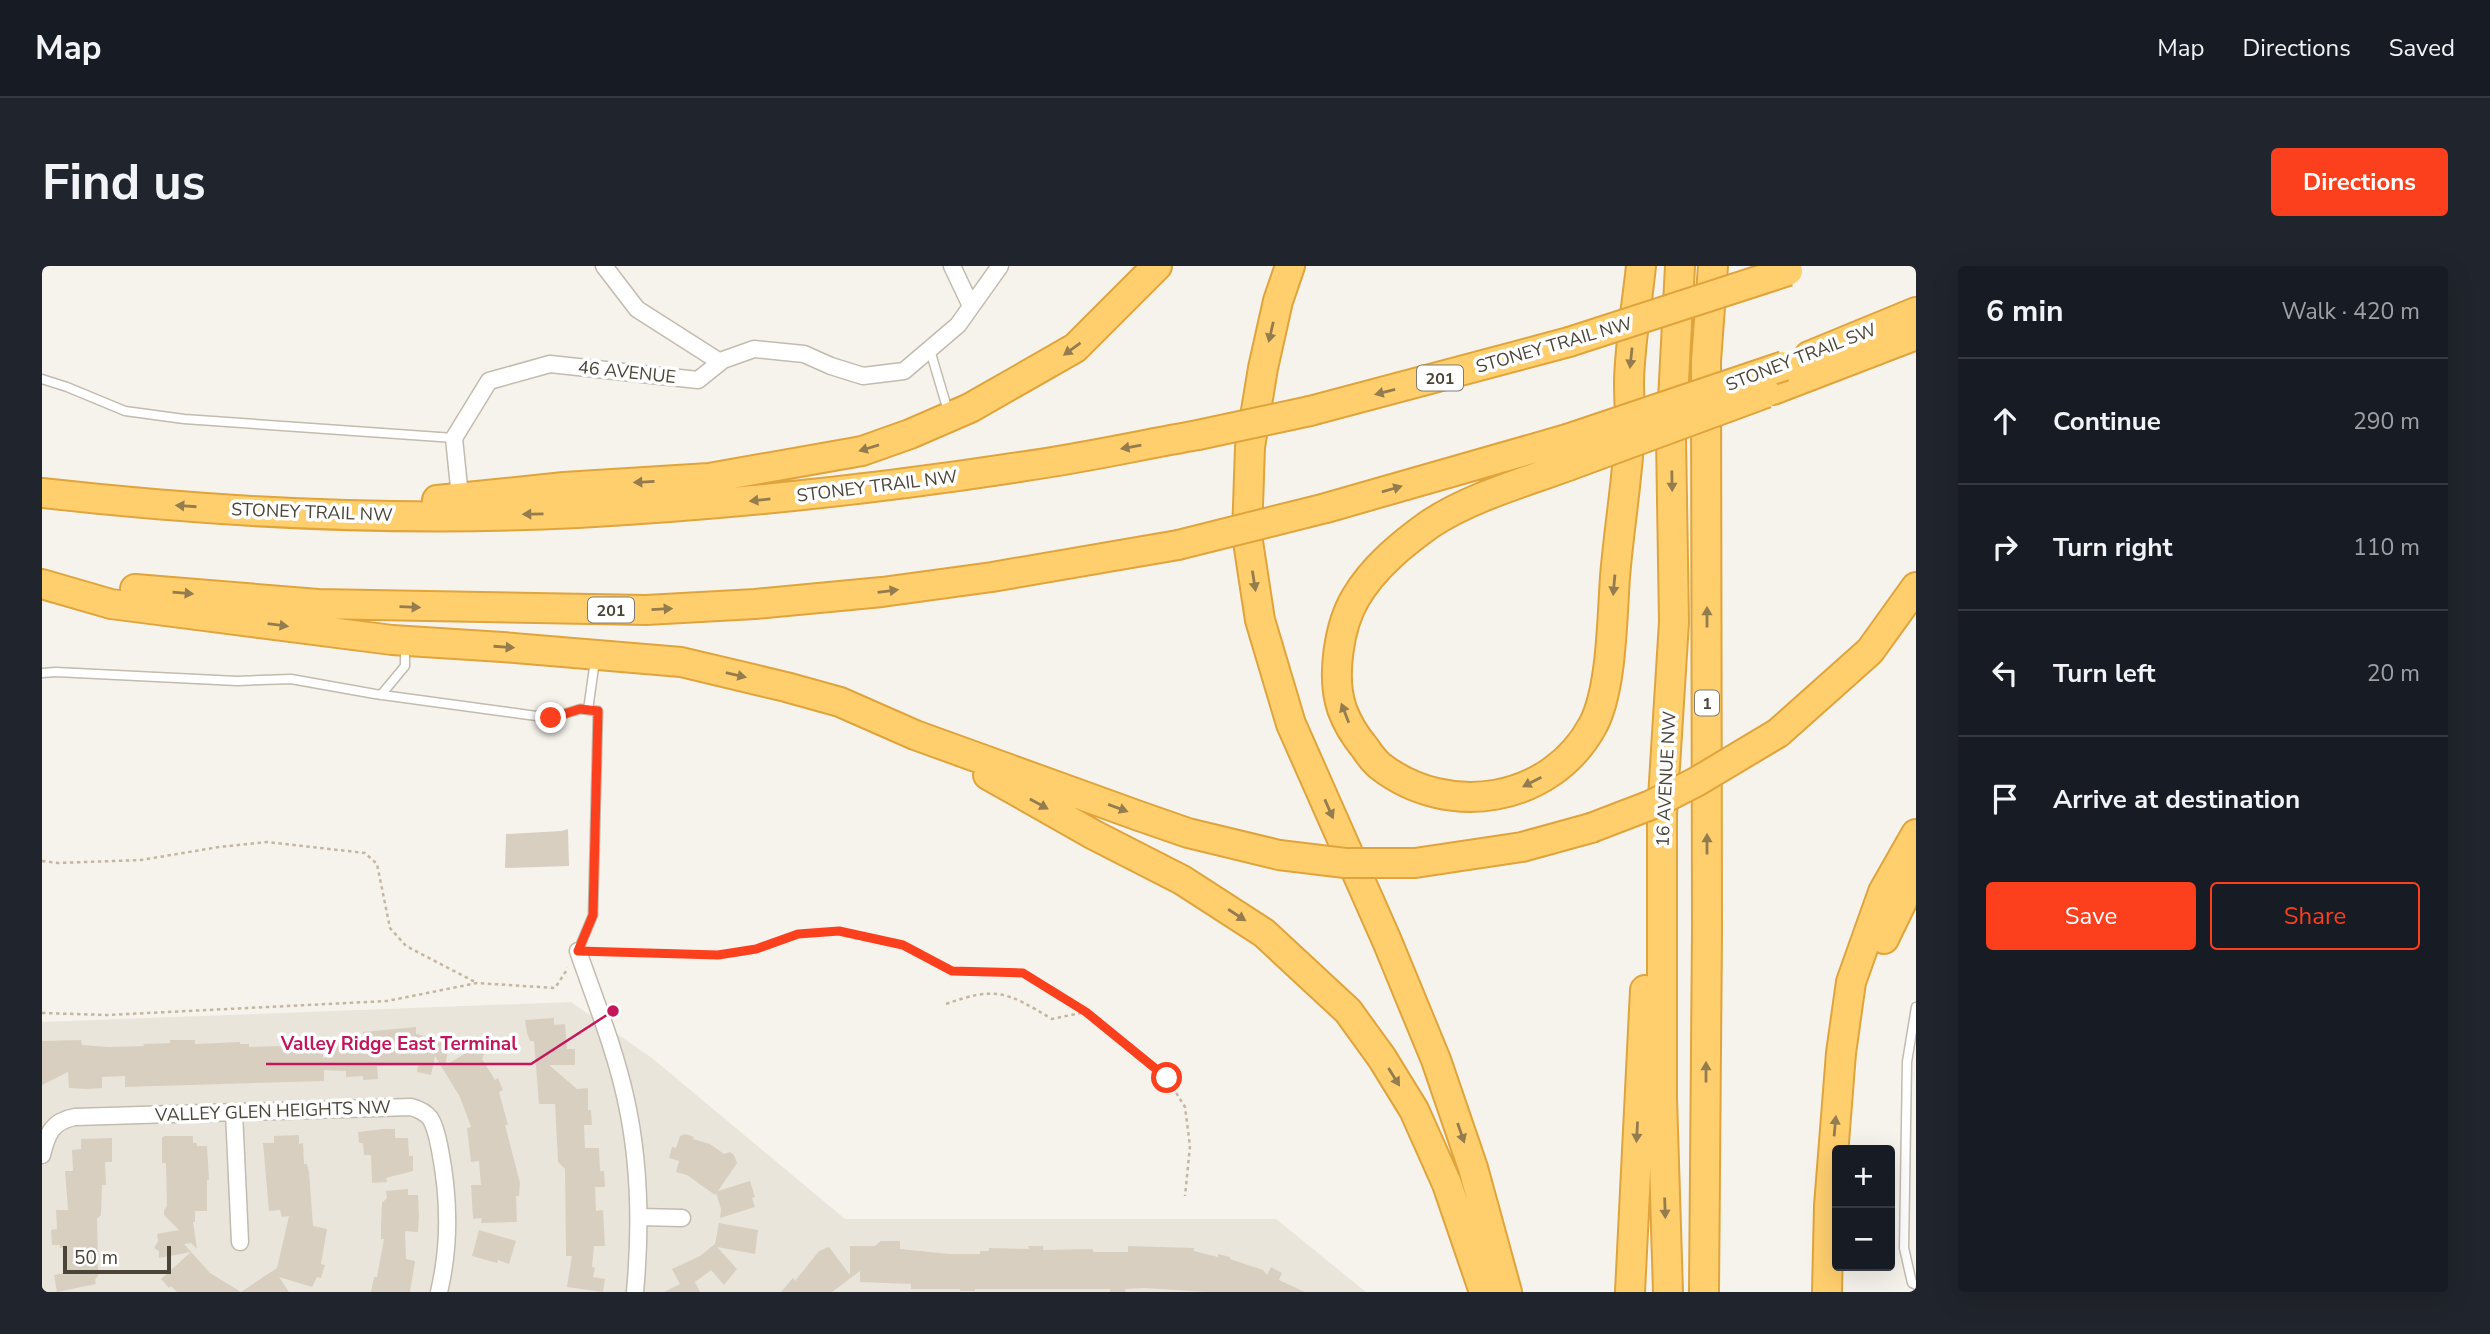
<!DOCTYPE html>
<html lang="en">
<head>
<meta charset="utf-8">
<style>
	body { margin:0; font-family:"Nunito Sans",sans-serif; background:#20242c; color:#f1f3f6 }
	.controls { position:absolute; right:21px; bottom:21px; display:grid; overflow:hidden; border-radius:7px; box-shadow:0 7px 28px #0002 }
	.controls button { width:63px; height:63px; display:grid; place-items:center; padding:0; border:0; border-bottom:2px solid #363941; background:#171b24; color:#f1f3f6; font:35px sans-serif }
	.scale { position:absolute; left:21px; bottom:18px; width:108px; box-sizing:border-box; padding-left:7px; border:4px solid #4b4439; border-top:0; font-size:19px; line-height:24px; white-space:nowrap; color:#4b4439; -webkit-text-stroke:5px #fff; paint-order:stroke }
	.stop { position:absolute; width:21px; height:21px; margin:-16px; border:5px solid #fc3f1d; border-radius:50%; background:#fff }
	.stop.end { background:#fc3f1d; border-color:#fff; box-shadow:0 2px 7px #0008 }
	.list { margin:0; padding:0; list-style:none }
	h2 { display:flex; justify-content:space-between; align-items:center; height:91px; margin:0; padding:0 28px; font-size:30px }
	h2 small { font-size:23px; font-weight:400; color:#9ea1a6 }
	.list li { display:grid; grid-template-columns:46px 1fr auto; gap:21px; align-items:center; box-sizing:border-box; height:126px; padding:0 28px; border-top:2px solid #363941 }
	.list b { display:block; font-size:26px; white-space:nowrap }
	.list em { font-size:23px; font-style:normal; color:#9ea1a6 }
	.actions { display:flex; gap:14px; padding:21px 28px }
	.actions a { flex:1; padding:16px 0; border:2px solid #fc3f1d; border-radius:7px; text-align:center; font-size:24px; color:#fc3f1d }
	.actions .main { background:#fc3f1d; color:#fff }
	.icon { flex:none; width:38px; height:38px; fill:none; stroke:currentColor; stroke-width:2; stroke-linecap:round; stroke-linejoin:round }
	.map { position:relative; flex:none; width:1874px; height:1026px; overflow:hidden; border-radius:7px }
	header { display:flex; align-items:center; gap:42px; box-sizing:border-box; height:98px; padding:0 35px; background:#171b24; border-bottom:2px solid #363941 }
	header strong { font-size:33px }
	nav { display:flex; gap:38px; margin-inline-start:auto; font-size:24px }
	.intro { display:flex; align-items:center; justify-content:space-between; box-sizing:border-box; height:168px; padding:0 42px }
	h1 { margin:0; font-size:49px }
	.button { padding:18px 32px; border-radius:7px; background:#fc3f1d; color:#fff; font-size:24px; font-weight:700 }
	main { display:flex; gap:42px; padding:0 42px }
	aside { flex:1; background:#171b24; border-radius:7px; box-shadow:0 7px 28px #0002 }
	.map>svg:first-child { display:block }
	.residential { fill:#eae5da }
	.building { fill:#d8cfc1 }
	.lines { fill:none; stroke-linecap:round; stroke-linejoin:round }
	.service-casing { stroke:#c2bbae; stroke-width:11 }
	.minor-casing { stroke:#c2bbae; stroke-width:19 }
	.motorway-casing { stroke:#e0a43c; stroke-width:32 }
	.path { stroke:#c4b79f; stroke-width:2.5; stroke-dasharray:3.5 3.5; stroke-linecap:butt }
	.service { stroke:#fff; stroke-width:8 }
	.minor { stroke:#fff; stroke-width:16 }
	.motorway { stroke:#ffcf6e; stroke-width:28 }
	.motorway-bridge-casing { stroke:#e0a43c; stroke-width:32; stroke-linecap:butt }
	.motorway-bridge { stroke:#ffcf6e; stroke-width:28 }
	.oneway { fill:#937c4e }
	.route { stroke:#fc3f1d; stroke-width:9 }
	.labels { text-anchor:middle; stroke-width:7; stroke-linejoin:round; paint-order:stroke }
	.shield { fill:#fff; stroke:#817c74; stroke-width:2 }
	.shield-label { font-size:16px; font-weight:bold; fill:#4b4439 }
	.street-label { font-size:18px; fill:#4b4439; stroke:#fff }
	.leader { fill:none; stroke:#c2185b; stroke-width:2.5 }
	.callout-dot { fill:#c2185b; stroke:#fff; stroke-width:2.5 }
	.callout-label { font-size:19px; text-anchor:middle; font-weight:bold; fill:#c2185b; stroke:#fff; stroke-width:7; stroke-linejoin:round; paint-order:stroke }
</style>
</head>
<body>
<header>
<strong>Map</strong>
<nav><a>Map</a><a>Directions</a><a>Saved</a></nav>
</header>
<div class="intro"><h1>Find us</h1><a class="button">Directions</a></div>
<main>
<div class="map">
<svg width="1874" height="1026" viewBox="0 0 1874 1026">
	<rect width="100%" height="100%" fill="#f6f3ec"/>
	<path class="residential" d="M 529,736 L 610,792 L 803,953 L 1234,953 L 1324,1026 L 0,1026 L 0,756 Z"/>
	<path class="building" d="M 526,563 L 527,600 L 463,602 L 464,568 L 519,565 Z
		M 512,752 L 512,759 L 523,758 L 525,783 L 533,783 L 533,799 L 507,799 L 535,823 L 546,822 L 546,844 L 549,844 L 550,859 L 542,859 L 543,882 L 557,882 L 558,905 L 562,905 L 563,921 L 553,921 L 554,945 L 561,944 L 563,980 L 552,980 L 550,1001 L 553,1002 L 551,1011 L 563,1013 L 561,1026 L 525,1021 L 530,990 L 524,990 L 523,903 L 516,896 L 513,838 L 497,838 L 492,775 L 488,775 L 485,767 L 483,754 Z
		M 374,761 L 374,768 L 392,772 L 399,767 L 404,774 L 408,775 L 403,800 L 433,781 L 436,785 L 443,786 L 440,793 L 453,814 L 456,812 L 461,824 L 457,826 L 466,859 L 463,859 L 478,917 L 477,930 L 474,930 L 475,956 L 439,957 L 440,952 L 431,953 L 429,919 L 439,919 L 437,895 L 429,896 L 425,862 L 429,861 L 418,831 L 393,790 L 389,809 L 375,806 L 376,799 L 335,800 L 336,813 L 321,814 L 321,810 L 304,811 L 304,805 L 282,804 L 282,815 L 83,821 L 83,810 L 60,811 L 60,822 L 44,823 L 27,822 L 26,806 L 0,819 L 0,775 L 39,774 L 40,779 L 67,781 L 102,780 L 101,778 L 128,777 L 128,774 L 153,774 L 153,778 L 198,776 L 198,778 L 207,778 L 207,781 L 240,780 L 245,776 L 248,779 L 281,776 L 281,793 L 297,775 L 321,775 L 321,766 Z
		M 341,863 L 353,863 L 353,872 L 366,872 L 367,890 L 371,890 L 371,905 L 344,912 L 345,916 L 330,917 L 329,889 L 322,889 L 321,877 L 317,877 L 316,866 Z
		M 643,868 L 652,871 L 651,873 L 668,878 L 682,888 L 688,886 L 692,889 L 695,897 L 676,925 L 708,915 L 713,931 L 710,932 L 713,941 L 678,952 L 679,943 L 674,927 L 673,929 L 645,909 L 634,906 L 637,895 L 627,892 L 630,881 L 634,882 L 638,870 Z
		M 257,869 L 257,878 L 261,877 L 262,898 L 265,898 L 267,906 L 271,960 L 285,963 L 279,998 L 283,999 L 279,1012 L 275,1011 L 270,1021 L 237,1011 L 247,1026 L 135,1026 L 129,1020 L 127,1022 L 119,1013 L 149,986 L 117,992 L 117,985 L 112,982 L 116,975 L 115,968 L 137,964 L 122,949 L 122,944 L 125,940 L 124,897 L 120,897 L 120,872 L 122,870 L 151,870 L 151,877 L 155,877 L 155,880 L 165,880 L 167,914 L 165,914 L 165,945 L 153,945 L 153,956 L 151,956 L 155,983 L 149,977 L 142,978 L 168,1007 L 199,1026 L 235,1002 L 247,950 L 240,951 L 238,944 L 227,945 L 221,877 L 232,877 L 232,870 Z
		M 70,872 L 70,896 L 63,896 L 64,919 L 60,919 L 59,949 L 55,953 L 56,989 L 54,989 L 57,1008 L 53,1014 L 54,1018 L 15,1026 L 12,1009 L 22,1007 L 21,982 L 18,982 L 18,979 L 10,979 L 9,964 L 15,963 L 14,944 L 26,944 L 23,905 L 31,905 L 30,884 L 39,883 L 39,873 Z
		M 366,923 L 366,929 L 376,929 L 377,950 L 376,966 L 363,965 L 364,993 L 373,995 L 368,1026 L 329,1026 L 332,1011 L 335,1011 L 342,973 L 339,973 L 339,958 L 340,937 L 345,932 L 344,925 Z
		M 677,957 L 716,964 L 713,988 L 675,981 L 695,1003 L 682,1019 L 669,1004 L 653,1016 L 658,1026 L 622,1026 L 638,1018 L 630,1003 L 658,990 L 673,978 Z
		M 437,964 L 474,975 L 467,998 L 456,994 L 455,997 L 430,990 Z
		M 839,975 L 858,975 L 858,983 L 908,988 L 938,988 L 938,985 L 947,985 L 947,982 L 987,983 L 986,980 L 1001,980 L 1001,984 L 1051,983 L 1051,986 L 1086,986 L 1086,980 L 1152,982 L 1152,985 L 1176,991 L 1176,988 L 1188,991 L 1188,993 L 1221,1004 L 1225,1009 L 1229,1001 L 1240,1007 L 1237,1014 L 1263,1026 L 1165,1026 L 1102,1022 L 1083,1023 L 1084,1026 L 1068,1026 L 1068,1023 L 933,1023 L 933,1025 L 918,1025 L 918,1023 L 869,1023 L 869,1018 L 818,1016 L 818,1005 L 790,1026 L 739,1026 L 751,1012 L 753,1015 L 777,985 L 787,981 L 808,1009 L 808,980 L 833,980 Z"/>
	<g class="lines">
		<g class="service-casing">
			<path id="service" d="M 888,84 L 906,145
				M 0,113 L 25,121 L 83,145 L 142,153 L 412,172
				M 0,407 L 14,406 L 195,415 L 249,413 L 333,428 L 509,452 L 538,443 L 556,445 L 551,649 L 536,685
				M 339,429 L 363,400 L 363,378
				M 546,444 L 553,394
				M 1874,741 L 1865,796 L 1862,982 L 1870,1017 L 1874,1019"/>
		</g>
		<g class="minor-casing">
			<path id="minor" d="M 562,0 L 595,43 L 678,96
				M 910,0 L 929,40
				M 418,231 L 412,172 L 447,115 L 508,98 L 656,114 L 681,94 L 712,83 L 762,88 L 789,100 L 821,110 L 862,105 L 916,59 L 958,0
				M 536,685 C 553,734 573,783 584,834 C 598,897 599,961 593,1026
				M 192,846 L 198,976
				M 0,889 C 5,868 10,855 33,851 L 369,841 C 376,843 383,846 388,852 C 394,861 396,874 398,884 C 407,930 408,980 397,1026
				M 597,951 L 640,952"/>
		</g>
		<g class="motorway-casing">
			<path id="motorway" d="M 1248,0 L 1236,35 L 1221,102 L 1208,181 L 1205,269 L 1218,354 L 1249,458 L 1345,675 L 1394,794 L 1431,902 L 1465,1026
				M 1767,90 L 1874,46
				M 1731,124 L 1874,69
				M 1268,145 L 1527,76
				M 1526,200 C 1480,217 1429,231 1388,258 C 1360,278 1332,301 1314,331 C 1297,359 1289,411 1300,443 C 1305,457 1313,470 1323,482 C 1327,488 1332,495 1338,500 C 1406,553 1509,537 1551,459 C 1570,423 1570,352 1573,311 C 1577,261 1586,211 1588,161 C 1588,146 1587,130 1587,115 C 1588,77 1595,38 1599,0
				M 0,227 C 178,247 358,256 536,247 C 686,239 835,223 984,200 C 1041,192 1099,179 1156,169
				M 395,234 L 522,221 L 667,212 L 820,185 L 868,168 L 928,142 L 1033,82 L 1115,0
				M 1284,242 L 1525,173
				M 0,318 L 69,338 L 350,374 L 460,381 L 639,396 L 744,421 L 798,436 L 873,469 L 1097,550 L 1146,567 L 1237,589
				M 93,323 L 276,338 L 604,344 L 713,338 L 840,326 L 950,311 L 1136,279
				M 1736,467 L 1828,385 L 1874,321
				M 946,509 L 1052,569 L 1140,614 L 1222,667 L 1306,745 L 1340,792 L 1372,844 L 1405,918 L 1442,1026
				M 1373,597 L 1480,581 L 1549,562
				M 1842,673 L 1874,607
				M 1588,1026 L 1603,724
				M 1626,1026 L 1620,832 L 1620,548 L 1632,356 L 1629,172 L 1638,0
				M 1662,1026 L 1665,664 L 1664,95 L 1671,0
				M 1785,1026 L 1787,940 L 1799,787 L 1809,716 L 1841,626 L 1874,568"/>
		</g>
		<path class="path" d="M 0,595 L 16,597 L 99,594 L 177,581 L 225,576 L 323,587 L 335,598 L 348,662 L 364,680 L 435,717
			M 551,686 L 676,689 L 714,683 L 756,669 L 797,665 L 861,679 L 910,705 L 981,707 L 1045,747 L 1125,812 L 1143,841 L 1148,880 L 1143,930
			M 904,738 C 954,720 965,726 1010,753 L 1043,746
			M 0,747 L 66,749 L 345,735 L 435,717 L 513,722 L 526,702"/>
		<use href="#service" class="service"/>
		<use href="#minor" class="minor"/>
		<use href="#motorway" class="motorway"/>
		<g class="motorway-bridge-casing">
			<path id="motorway-bridge" d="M 1527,76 L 1746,5
				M 1156,169 L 1268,145
				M 1525,173 L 1742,100
				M 1526,200 L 1724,127
				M 1136,279 L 1284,242
				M 1549,562 L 1609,539 L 1654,516 L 1736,467
				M 1237,589 L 1303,597 L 1373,597"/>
		</g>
		<use href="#motorway-bridge" class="motorway-bridge"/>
	</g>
	<defs><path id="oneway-solid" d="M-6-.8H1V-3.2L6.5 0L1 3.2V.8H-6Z" transform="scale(1.75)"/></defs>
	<g class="oneway">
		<use href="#oneway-solid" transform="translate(1229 66) rotate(103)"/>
		<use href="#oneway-solid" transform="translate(1030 83) rotate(144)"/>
		<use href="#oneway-solid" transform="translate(1589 92) rotate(96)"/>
		<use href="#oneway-solid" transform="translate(1343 126) rotate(166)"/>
		<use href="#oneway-solid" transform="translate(1089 181) rotate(170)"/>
		<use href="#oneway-solid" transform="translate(827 182) rotate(163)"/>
		<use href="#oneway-solid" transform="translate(1630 215) rotate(89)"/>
		<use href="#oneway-solid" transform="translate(602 216) rotate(177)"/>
		<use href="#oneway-solid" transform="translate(1350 223) rotate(-16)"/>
		<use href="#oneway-solid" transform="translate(718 234) rotate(174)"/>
		<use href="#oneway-solid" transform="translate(144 240) rotate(-176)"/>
		<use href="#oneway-solid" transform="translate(491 248) rotate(179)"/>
		<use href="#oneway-solid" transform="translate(1212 315) rotate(81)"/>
		<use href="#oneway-solid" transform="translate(1572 319) rotate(95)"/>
		<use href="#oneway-solid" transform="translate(846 325) rotate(-7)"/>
		<use href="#oneway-solid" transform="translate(141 327) rotate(5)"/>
		<use href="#oneway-solid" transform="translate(368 341) rotate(2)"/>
		<use href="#oneway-solid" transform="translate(620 343) rotate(-3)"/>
		<use href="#oneway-solid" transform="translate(1665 351) rotate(-90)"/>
		<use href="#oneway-solid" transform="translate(236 359) rotate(7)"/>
		<use href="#oneway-solid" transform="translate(462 381) rotate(4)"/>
		<use href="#oneway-solid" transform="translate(694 409) rotate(13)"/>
		<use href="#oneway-solid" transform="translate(1303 447) rotate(-111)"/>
		<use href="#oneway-solid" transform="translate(1490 516) rotate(153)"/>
		<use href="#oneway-solid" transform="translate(997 538) rotate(29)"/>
		<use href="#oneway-solid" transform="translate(1076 542) rotate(20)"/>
		<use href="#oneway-solid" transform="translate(1287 543) rotate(66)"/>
		<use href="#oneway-solid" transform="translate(1665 578) rotate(-90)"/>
		<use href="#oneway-solid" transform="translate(1195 649) rotate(33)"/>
		<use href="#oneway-solid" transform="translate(1664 806) rotate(-90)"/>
		<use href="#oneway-solid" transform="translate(1352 811) rotate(58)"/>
		<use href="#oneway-solid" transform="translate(1793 860) rotate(-85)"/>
		<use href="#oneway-solid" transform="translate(1595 866) rotate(93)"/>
		<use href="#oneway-solid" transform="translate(1419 867) rotate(71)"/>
		<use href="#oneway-solid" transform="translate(1623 942) rotate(88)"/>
	</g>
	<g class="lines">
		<path class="route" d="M 509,452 L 538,443 L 556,445 L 551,649 L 536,685 L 676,689 L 714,683 L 756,668 L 797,665 L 861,679 L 910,705 L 981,707 L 1044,746 L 1125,812"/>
	</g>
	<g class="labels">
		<g class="shield">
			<rect x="1375" y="99.5" width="46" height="25" rx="5"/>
			<rect x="546" y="331.5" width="46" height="25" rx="5"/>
			<rect x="1653" y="424.5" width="24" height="25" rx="5"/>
		</g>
		<g class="shield-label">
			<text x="1398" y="118">201</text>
			<text x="569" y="350">201</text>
			<text x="1665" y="443">1</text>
		</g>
		<g class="street-label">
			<text transform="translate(1512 79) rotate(-16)" y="6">STONEY TRAIL NW</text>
			<text transform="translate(1759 91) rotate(-21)" y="6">STONEY TRAIL SW</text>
			<text transform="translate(585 106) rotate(6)" y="6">46 AVENUE</text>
			<text transform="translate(835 220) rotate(-7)" y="6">STONEY TRAIL NW</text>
			<text transform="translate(270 246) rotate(2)" y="6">STONEY TRAIL NW</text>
			<text transform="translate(1624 513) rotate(-87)" y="6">16 AVENUE NW</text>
			<text transform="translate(231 845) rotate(-2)" y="6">VALLEY GLEN HEIGHTS NW</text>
		</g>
	</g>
	<path class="leader" d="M571 745L489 798H224"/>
	<circle class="callout-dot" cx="571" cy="745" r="7"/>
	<g class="callout-label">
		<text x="357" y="784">Valley Ridge East Terminal</text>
	</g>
</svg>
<div class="controls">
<button>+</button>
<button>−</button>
</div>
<div class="scale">50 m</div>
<div class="stop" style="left:1125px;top:812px"></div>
<div class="stop end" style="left:509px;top:452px"></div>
</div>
<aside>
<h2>6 min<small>Walk · 420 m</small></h2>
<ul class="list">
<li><svg class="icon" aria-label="ahead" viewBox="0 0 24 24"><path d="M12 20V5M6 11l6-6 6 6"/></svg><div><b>Continue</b></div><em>290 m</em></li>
<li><svg class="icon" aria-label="right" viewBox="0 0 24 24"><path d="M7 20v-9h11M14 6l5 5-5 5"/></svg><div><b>Turn right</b></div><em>110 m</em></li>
<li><svg class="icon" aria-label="left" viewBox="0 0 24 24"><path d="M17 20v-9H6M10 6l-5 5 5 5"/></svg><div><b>Turn left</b></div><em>20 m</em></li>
<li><svg class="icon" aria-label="arrive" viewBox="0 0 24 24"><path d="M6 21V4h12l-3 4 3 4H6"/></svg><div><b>Arrive at destination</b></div></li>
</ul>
<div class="actions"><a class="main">Save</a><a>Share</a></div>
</aside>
</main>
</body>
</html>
